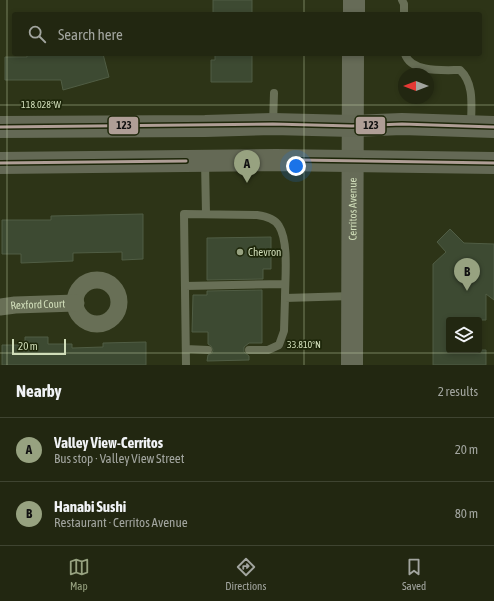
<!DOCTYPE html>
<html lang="en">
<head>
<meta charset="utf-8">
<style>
	body { margin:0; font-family:"Asap Condensed",sans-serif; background:#2e331f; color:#f1f3f6 }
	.controls { position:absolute; right:12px; bottom:12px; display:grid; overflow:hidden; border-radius:4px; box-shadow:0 2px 6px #0003 }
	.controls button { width:36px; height:36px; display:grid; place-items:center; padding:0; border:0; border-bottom:1px solid #3f4431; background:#222711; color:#f1f3f6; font:20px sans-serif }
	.compass { position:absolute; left:398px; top:68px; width:36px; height:36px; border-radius:50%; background:#222711; box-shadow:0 2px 6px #0003; rotate:270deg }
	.scale { position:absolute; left:12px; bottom:10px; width:54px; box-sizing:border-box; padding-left:4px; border:2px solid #d0ddb9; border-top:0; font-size:11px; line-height:14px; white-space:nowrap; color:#d0ddb9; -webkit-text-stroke:3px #1d2609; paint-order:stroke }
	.you { position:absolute; left:296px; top:166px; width:14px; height:14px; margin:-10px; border:3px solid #fff; border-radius:50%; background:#1a73e8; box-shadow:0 0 0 6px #1a73e833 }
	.badge { display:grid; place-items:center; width:26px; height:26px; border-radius:50%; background:#97a280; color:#111; font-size:13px; font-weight:700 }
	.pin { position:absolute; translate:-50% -33px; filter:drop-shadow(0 1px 2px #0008) }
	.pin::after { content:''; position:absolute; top:21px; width:14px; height:12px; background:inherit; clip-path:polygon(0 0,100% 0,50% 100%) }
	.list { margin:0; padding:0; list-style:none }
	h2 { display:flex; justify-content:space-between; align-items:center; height:52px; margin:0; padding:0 16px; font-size:17px }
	h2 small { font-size:13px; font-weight:400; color:#a2a59f }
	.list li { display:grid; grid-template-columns:26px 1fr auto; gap:12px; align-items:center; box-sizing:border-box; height:64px; padding:0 16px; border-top:1px solid #3f4431 }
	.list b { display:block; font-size:15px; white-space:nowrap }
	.list p { margin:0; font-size:13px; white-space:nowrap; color:#a2a59f }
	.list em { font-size:13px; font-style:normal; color:#a2a59f }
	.icon { flex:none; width:22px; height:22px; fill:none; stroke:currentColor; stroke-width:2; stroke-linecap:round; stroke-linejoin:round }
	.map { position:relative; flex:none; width:494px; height:365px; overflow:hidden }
	.search { position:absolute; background:#222711; box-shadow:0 2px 6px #0003; left:12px; right:12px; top:12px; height:44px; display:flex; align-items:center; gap:10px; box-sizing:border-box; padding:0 14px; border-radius:4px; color:#a2a59f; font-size:15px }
	.sheet { height:180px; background:#222711 }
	nav { display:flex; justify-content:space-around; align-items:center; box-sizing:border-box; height:56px; border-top:1px solid #3f4431; background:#222711; font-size:11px; color:#a2a59f }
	nav a { display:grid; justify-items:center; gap:2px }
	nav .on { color:#97a280 }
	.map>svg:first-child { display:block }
	.building { fill:#3d4a32; stroke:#505d44 }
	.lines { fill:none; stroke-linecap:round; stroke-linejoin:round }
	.service { stroke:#686f56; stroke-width:8 }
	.minor { stroke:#686f56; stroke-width:17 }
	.secondary { stroke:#666b57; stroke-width:22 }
	.primary { stroke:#646955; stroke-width:22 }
	.bus-1-casing { stroke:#1d2609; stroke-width:6 }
	.bus-1 { stroke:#af9e96; stroke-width:3 }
	.ticks { fill:none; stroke:#d0ddb9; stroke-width:1; stroke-opacity:0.45 }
	.poi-dot { fill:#97a280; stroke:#1d2609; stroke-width:1.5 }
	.labels { text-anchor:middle; stroke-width:3.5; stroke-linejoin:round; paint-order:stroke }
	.street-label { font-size:11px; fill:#d0ddb9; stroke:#1d2609 }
	.poi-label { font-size:11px; fill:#d0ddb9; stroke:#1d2609; text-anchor:start }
	.ticks-label { font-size:10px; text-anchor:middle; fill:#d0ddb9; stroke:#1d2609; stroke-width:3.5; stroke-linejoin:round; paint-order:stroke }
	.line-badge { stroke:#1d2609; stroke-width:1.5 }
	.pale-badge-label { font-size:11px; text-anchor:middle; font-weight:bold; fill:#111 }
</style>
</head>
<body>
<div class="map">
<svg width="494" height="365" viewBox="0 0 494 365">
	<rect width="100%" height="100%" fill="#2d3417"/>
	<path class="building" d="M 213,0 L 252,0 L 252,14 L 213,14 Z
		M 27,54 L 103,54 L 109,77 L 63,90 L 61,80 L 5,80 L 5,57 L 27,57 Z
		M 215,54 L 252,54 L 252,82 L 211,82 L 211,60 L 215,60 Z
		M 143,214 L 143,259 L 122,260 L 122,252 L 73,253 L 73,261 L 21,263 L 21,254 L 2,254 L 2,220 L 51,220 L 51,216 Z
		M 450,229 L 464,243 L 494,244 L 494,300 L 486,294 L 486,320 L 449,320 L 449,350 L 486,350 L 486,365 L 433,365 L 433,264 L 446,252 L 437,242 Z
		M 271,237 L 271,269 L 263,269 L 263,279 L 207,280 L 207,238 Z
		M 262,290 L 262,343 L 249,343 L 244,347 L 244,352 L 249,356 L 249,360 L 207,361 L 208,355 L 212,353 L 213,350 L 211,346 L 208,344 L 208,332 L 192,332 L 193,295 L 207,295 L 207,291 Z
		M 25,337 L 48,337 L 48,344 L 72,344 L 72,348 L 103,347 L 103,343 L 146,342 L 146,365 L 2,365 L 2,345 L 25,345 Z"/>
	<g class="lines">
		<path class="service" d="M 402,0 L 404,4 L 404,14
			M 405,54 C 411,73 444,70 460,70 C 475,84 471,107 471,126
			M 273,124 L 274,93
			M 205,161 L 206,214
			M 185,286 L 285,284
			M 186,349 L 208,350
			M 249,350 L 268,350 L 279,345 L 284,331 L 285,298
			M 186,365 L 184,214 L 257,215 C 265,216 275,219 279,226 C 289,242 285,279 285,298 L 352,296"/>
		<g class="minor">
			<circle cx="97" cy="302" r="22"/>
			<path id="s1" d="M 0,307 L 15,305 L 76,303"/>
		</g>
		<g class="secondary">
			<path d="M 354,14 L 354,0"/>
			<path id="s2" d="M 352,365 L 353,54"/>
		</g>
		<path class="primary" d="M 0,127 L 205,126 L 273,124 L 352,126 L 402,124 L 494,127
			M 0,163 L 276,160 L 494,163"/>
		<g class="bus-1-casing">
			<path id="bus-1" d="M 0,127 L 273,124 L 352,126 L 402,124 L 494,127
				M 300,160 L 494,163
				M 0,163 L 186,161"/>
		</g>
		<use href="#bus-1" class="bus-1"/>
	</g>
	<path class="ticks" d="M 7,0 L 7,365M 304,0 L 304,14M 304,54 L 304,365M 0,105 L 494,105M 0,353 L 494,353"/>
	<circle class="poi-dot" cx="240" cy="252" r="4"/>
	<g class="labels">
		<g class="street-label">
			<text dy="4" stroke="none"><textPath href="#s2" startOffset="156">Cerritos Avenue</textPath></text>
			<text dy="4" stroke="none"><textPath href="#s1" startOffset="38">Rexford Court</textPath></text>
		</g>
		<g class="poi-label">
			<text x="248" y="256">Chevron</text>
		</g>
	</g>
	<g class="ticks-label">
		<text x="41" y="108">118.028°W</text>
		<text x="304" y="348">33.810°N</text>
	</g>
	<g class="line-badge">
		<rect x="355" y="116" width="31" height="19" rx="4" fill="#af9e96"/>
		<rect x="108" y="116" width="31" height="19" rx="4" fill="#af9e96"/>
	</g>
	<g class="pale-badge-label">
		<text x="371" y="129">123</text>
		<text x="124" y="129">123</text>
	</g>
</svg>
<div class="controls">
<button><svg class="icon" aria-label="layers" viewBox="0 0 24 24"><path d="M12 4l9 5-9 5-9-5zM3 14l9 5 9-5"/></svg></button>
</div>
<svg class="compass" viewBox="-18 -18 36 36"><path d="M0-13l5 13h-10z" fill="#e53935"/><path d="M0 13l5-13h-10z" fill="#a2a59f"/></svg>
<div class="scale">20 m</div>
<div class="you"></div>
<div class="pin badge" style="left:247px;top:183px">A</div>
<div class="pin badge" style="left:467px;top:291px">B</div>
<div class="search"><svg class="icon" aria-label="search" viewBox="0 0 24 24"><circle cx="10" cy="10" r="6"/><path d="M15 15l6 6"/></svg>Search here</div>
</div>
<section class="sheet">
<h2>Nearby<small>2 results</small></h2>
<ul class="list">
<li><span class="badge">A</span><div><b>Valley View-Cerritos</b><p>Bus stop · Valley View Street</p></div><em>20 m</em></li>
<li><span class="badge">B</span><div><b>Hanabi Sushi</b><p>Restaurant · Cerritos Avenue</p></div><em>80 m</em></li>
</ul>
</section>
<nav>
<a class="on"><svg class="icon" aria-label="map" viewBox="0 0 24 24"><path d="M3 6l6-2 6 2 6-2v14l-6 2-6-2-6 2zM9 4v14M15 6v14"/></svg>Map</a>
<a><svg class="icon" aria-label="directions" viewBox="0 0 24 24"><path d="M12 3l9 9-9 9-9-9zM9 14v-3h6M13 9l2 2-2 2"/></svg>Directions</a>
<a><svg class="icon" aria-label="saved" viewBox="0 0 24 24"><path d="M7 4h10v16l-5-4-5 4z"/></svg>Saved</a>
</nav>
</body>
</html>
